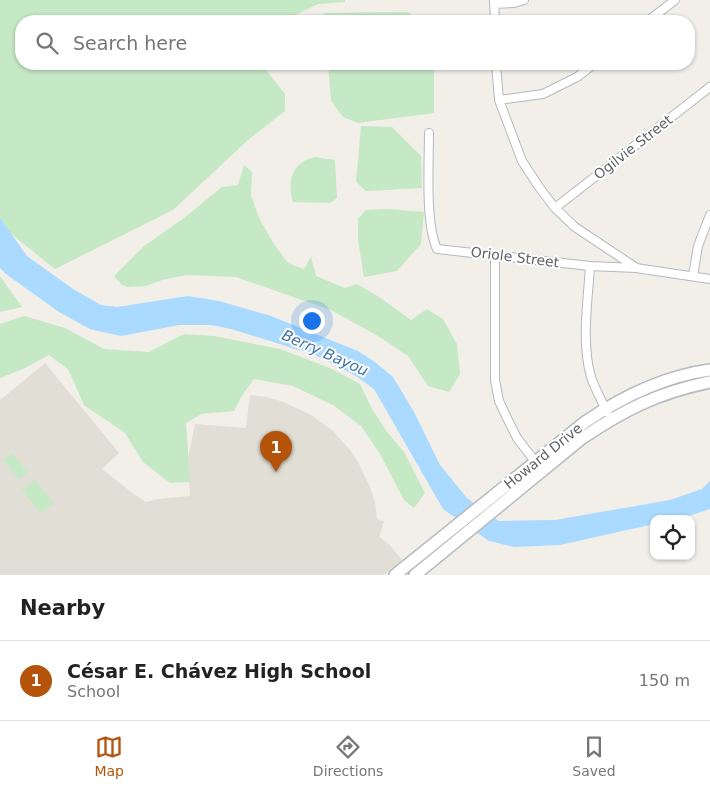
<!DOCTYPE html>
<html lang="en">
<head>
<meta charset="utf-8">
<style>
	body { margin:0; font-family:"DejaVu Sans",sans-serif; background:#f2f2f2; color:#222 }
	.controls { position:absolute; right:15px; bottom:15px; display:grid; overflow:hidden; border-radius:10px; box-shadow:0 1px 4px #0004 }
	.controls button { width:45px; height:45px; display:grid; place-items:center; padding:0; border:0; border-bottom:1px solid #e0e0e0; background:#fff; color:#222; font:25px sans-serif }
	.you { position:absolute; left:311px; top:320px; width:18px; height:18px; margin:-12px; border:4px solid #fff; border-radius:50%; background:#1a73e8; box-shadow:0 0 0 8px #1a73e833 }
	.badge { display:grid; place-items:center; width:32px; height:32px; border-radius:50%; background:#b45309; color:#fff; font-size:16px; font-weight:700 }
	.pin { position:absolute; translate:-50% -41px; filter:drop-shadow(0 1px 2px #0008) }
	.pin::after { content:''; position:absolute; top:26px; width:18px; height:15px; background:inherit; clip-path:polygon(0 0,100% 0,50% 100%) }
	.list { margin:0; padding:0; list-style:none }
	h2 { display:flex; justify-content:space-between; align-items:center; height:65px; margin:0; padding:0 20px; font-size:21px }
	h2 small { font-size:16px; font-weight:400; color:#767676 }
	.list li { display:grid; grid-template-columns:32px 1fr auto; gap:15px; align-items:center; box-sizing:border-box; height:80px; padding:0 20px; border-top:1px solid #e0e0e0 }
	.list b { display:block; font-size:19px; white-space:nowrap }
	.list p { margin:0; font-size:16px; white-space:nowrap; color:#767676 }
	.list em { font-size:16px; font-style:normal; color:#767676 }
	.icon { flex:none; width:28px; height:28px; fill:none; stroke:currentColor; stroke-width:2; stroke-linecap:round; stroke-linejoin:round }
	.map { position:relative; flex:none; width:710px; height:575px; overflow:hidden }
	.search { position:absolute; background:#fff; box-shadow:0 1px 4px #0004; left:15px; right:15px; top:15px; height:55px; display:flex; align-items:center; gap:12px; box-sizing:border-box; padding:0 18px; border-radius:20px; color:#767676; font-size:19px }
	.sheet { height:145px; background:#fff }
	nav { display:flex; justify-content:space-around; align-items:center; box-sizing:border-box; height:70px; border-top:1px solid #e0e0e0; background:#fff; font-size:14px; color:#767676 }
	nav a { display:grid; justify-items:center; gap:2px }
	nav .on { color:#b45309 }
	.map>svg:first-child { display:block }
	.education { fill:#e1ded6 }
	.green { fill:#c5e8c5 }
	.water { fill:#aadaff }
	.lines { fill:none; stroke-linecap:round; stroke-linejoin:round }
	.street-casing { stroke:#b5b8bc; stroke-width:10 }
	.secondary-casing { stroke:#b6babf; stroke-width:14 }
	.street { stroke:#fff; stroke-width:8 }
	.secondary { stroke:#fff; stroke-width:11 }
	.labels { text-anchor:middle; stroke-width:4; stroke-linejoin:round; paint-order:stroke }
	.street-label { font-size:14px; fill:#5f6368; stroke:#fff }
	.water-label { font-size:15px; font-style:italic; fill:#4174aa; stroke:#fff }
</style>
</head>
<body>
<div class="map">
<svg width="710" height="575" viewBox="0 0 710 575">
	<rect width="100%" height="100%" fill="#f1efe8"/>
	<path class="education" d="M 45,363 L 119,453 L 102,469 L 134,494 L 146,502 L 159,499 L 190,496 L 188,458 L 195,424 L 246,428 L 250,395 L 267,397 L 284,402 L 311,415 L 332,430 L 350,450 L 358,462 L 370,487 L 375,502 L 377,519 L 384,521 L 379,537 L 390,545 L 402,560 L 384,575 L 0,575 L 0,400 Z"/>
	<path class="green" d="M 0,0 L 345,0 L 345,2 L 318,4 L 283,21 L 21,21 L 21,64 L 264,64 L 266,70 L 285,94 L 285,111 L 248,140 L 173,210 L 55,269 L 10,233 L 0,218 Z
		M 408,12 L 422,21 L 324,21 L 324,13 Z
		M 328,64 L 434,64 L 434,113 L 358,123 L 343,117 L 331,101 Z
		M 361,126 L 392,127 L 421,156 L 422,188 L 366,191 L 356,182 Z
		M 315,157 L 335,160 L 337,198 L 330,203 L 293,202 C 287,181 292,162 315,157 Z
		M 244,165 L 252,172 L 251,195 L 259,218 L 274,244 L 288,263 L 304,269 L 311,257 L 316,276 L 345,288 L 357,284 L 379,297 L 411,320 L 427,309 L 443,319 L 457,344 L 460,374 L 449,392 L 428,386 L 408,356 L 378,336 L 331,310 L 236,277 L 186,275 L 162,280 L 146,286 L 128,287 L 122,285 L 114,276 L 143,247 L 184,218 L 222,187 L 238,185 Z
		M 387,209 L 424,212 L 421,244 L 397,271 L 364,277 L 358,240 L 358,219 L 366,210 Z
		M 0,276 L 22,307 L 0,312 Z
		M 24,316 L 65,328 L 104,349 L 149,352 L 184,334 L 214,336 L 280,349 L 330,368 L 360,384 L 372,409 L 387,432 L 404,452 L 425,493 L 414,508 L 404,500 L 380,454 L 361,426 L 333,405 L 293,386 L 254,379 L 241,397 L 234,411 L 201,414 L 186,423 L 190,482 L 170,483 L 143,462 L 125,433 L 84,405 L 68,369 L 49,355 L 23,369 L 0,378 L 0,324 Z
		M 12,453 L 28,472 L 19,479 L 3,460 Z
		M 35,480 L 54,503 L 41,513 L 22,490 Z"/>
	<path class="water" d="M 0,218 L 27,256 L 73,289 L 101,305 L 117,307 L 188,296 L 219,301 L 271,316 L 358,351 L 375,362 L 393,377 L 414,412 L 440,465 L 467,498 L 499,521 L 555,520 L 670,500 L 702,489 L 710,481 L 710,509 L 679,519 L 654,519 L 654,524 L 560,545 L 514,547 L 489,541 L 443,509 L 374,389 L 356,376 L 315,355 L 231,329 L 211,325 L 179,325 L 121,336 L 90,329 L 59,312 L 6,274 L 0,268 Z"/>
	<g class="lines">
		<g class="street-casing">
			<path id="street" d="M 494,0 L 495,21
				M 494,4 L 514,3 L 524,0
				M 648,21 L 675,0
				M 496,64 L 499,100 L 522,161 L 539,187 L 555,208 L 575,227 L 635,267
				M 499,100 L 543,94 L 577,77 L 594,64
				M 429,133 C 429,163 425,223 437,249 L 590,266 L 636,268 L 710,279
				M 555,208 L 710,87
				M 495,255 L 495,380 L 499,401 L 507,418 L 517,438 L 537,464
				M 590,266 C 588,301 581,342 591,377 C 595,389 602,401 607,412
				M 693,276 L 698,246 L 710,215"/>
		</g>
		<g class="secondary-casing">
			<path id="secondary" d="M 395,575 L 585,422 C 622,397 665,376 710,370
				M 415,575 L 581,439 C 625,409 658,393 710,382"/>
		</g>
		<use href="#street" class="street"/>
		<use href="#secondary" class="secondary"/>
	</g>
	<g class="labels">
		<g class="street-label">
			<text transform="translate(633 147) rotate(-38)" y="5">Ogilvie Street</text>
			<text transform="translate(515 257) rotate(7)" y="5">Oriole Street</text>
			<text transform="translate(543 456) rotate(-39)" y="5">Howard Drive</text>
		</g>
		<g class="water-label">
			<text transform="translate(325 353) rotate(24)" y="5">Berry Bayou</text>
		</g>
	</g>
</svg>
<div class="controls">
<button><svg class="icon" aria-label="locate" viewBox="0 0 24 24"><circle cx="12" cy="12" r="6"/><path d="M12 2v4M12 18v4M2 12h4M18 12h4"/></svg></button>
</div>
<div class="you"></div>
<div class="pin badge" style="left:276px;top:472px">1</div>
<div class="search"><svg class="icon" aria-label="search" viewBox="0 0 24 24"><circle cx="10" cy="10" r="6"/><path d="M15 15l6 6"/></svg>Search here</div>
</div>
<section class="sheet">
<h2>Nearby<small></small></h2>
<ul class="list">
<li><span class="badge">1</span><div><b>César E. Chávez High School</b><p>School</p></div><em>150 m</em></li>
</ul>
</section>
<nav>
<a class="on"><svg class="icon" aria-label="map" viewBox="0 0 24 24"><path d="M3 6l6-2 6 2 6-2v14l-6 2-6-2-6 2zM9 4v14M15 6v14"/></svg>Map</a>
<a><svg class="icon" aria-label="directions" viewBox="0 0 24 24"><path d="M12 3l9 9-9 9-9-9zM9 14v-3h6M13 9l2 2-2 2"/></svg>Directions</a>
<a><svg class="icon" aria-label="saved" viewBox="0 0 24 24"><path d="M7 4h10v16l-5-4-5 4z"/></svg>Saved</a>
</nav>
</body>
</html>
